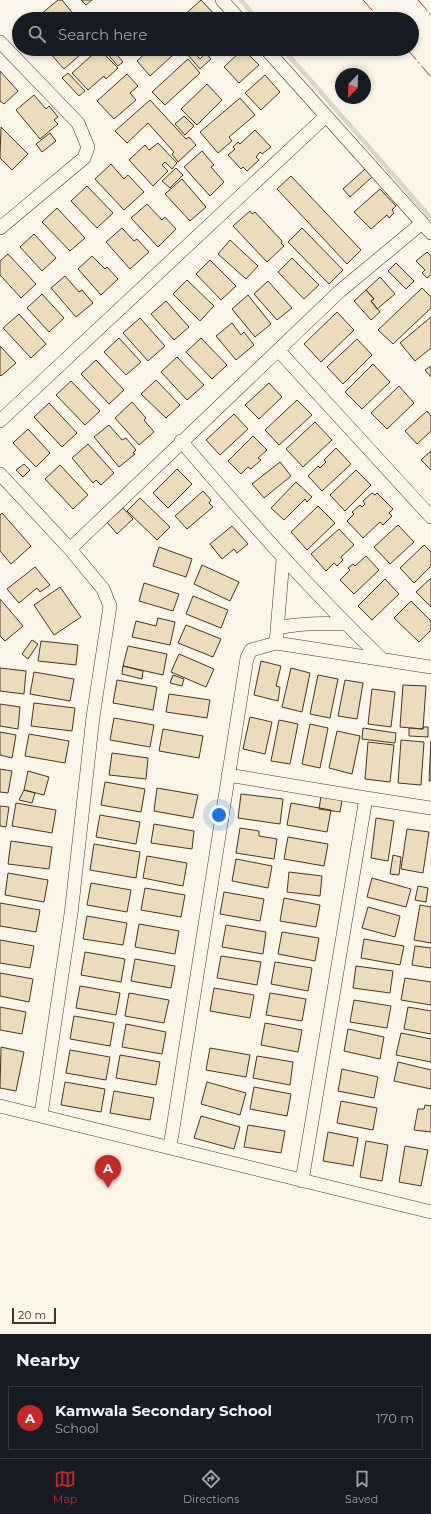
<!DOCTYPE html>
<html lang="en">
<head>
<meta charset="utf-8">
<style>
	body { margin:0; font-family:Montserrat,sans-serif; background:#20242c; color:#f1f3f6 }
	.compass { position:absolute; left:335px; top:68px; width:36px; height:36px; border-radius:50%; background:#171b24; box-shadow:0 2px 6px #0003; rotate:203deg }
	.scale { position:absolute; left:12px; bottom:10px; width:44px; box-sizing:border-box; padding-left:4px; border:2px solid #4a3520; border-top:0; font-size:11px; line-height:14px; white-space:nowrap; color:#4a3520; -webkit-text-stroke:3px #fbf6e9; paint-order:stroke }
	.you { position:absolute; left:219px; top:815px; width:14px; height:14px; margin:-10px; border:3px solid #fff; border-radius:50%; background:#1a73e8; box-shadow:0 0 0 6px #1a73e833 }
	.badge { display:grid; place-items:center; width:26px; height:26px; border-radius:50%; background:#c62828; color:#fff; font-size:13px; font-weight:700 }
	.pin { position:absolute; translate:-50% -33px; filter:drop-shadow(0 1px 2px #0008) }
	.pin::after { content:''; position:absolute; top:21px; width:14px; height:12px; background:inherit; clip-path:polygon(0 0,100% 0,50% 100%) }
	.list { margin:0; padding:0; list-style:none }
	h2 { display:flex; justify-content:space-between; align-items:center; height:52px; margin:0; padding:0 16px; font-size:17px }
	h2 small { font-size:13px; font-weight:400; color:#9ea1a6 }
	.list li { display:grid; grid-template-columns:26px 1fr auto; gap:12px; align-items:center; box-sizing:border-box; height:64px; margin:0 8px 8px; padding:0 8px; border:1px solid #363941; border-radius:0px }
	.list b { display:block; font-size:15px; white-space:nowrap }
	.list p { margin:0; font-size:13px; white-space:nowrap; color:#9ea1a6 }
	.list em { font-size:13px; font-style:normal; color:#9ea1a6 }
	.icon { flex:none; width:22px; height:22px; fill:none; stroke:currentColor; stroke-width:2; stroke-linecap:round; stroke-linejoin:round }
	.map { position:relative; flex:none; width:431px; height:1334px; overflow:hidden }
	.search { position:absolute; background:#171b24; box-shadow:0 2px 6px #0003; left:12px; right:12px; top:12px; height:44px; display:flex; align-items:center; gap:10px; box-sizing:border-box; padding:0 14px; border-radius:22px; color:#9ea1a6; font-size:15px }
	.sheet { height:124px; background:#171b24 }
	nav { display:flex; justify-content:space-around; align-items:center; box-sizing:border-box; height:56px; border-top:1px solid #363941; background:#171b24; font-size:11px; color:#9ea1a6 }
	nav a { display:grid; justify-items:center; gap:2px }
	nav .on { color:#c62828 }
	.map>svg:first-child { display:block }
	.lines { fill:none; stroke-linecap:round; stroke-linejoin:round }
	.stream { stroke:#dcd4c6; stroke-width:4.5 }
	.building { fill:#ecdcbc; stroke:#4a3520 }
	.street-casing { stroke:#4a3520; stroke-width:14 }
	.street { stroke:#fbf6e9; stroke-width:13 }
	.power { stroke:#c62828; stroke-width:1; stroke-dasharray:14 3 2 3; stroke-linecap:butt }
</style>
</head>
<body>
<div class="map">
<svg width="431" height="1334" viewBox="0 0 431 1334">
	<rect width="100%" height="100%" fill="#fbf6e9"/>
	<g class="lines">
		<path class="stream" d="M 241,0 L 257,19
			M 283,49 L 431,218"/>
	</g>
	<path class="building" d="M 58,0 L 62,0 L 75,16 L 71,19 L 35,19 Z
		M 81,0 L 92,0 L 86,5 Z
		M 201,0 L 217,17 L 214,19 L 182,19 L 181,18 Z
		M 52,49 L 87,49 L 64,69 L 49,52 Z
		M 99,49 L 118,68 L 106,79 L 104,76 L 88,90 L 72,73 Z
		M 103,49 L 112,49 L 123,62 L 118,66 Z
		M 150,49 L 165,49 L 172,56 L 150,76 L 137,61 Z
		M 168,49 L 177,49 L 178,50 L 173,55 Z
		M 243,49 L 259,65 L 239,83 L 224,67 Z
		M 193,51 L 200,59 L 206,53 L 211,59 L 200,69 L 188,55 Z
		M 188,59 L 200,73 L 165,105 L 152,92 Z
		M 0,71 L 18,91 L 4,104 L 0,101 Z
		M 68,73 L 85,91 L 79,96 L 62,78 Z
		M 127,74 L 138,86 L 130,93 L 136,100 L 114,119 L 97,101 Z
		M 265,75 L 280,92 L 261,110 L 245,93 Z
		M 207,84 L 222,100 L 197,125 L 181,109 Z
		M 34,95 L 46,109 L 49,106 L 58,117 L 54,120 L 58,124 L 40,139 L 16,110 Z
		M 240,98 L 255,115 L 229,137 L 232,141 L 218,153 L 200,132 Z
		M 150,100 L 186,139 L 189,137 L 196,145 L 178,162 L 172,154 L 174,152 L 148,123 L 127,143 L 115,131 Z
		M 184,116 L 194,126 L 185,135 L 175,124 Z
		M 1,127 L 28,154 L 12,170 L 0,158 Z
		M 255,130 L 271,147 L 262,154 L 260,152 L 256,157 L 259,160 L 247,171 L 243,167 L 241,169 L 228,155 L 235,149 L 233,147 L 238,142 L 240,144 Z
		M 50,133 L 56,141 L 42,152 L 36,144 Z
		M 158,143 L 177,163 L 172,169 L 165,162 L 162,165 L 168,171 L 153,186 L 129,160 L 145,145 L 149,150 Z
		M 202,151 L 214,165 L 211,167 L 224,182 L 210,196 L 184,167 Z
		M 111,164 L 124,179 L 128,175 L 144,192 L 124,210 L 95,179 Z
		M 176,168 L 183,175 L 170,188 L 162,181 Z
		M 365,169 L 372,177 L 350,197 L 343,189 Z
		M 291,176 L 361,250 L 347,264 L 277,189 Z
		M 182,179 L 206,207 L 190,221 L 165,194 Z
		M 87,186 L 113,213 L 97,228 L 71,201 Z
		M 380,189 L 396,206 L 392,210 L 394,213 L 389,218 L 387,215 L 371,229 L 354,212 Z
		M 147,204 L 162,220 L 165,217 L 176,229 L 158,247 L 131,218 Z
		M 57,208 L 85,238 L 70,251 L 42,222 Z
		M 250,211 L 252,214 L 255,212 L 282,241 L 281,243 L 284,246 L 267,262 L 233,226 Z
		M 122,228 L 134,241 L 137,239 L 149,252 L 130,269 L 106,242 Z
		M 302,228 L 343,270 L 329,284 L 288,242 Z
		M 34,234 L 56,258 L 42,271 L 20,247 Z
		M 230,240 L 258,266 L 246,279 L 218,254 Z
		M 427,252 L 431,256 L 431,275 L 427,278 L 422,273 L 425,270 L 416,261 Z
		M 8,254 L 36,284 L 21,298 L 0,275 L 0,261 Z
		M 92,256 L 105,269 L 107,267 L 118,279 L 101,295 L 78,269 Z
		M 292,258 L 319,285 L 304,299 L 278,272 Z
		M 210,260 L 236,286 L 221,300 L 196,274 Z
		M 396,263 L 414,281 L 406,289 L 388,271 Z
		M 65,276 L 79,292 L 82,290 L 93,303 L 76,317 L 51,288 Z
		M 380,277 L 395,294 L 377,309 L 371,301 L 374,299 L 366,290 Z
		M 187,280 L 214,306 L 200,321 L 173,294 Z
		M 268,281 L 292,308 L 277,320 L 254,294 Z
		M 422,288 L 431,297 L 431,308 L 393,344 L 378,330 Z
		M 366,290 L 374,299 L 371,301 L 380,312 L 371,320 L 354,301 Z
		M 42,294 L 64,318 L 49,332 L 27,308 Z
		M 248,295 L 271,324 L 255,337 L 232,309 Z
		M 166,301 L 189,327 L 174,340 L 151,314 Z
		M 337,312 L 354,330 L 321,362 L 304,344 Z
		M 19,314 L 46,344 L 31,358 L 3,328 Z
		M 431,317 L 431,348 L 415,361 L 400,343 Z
		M 140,318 L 165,346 L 148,361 L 123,333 Z
		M 232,323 L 241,335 L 244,332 L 254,345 L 236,360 L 216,336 Z
		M 119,338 L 141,362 L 126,375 L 104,352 Z
		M 201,338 L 227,365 L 212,379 L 186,352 Z
		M 357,339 L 372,355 L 343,384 L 327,367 Z
		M 0,346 L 16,363 L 1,376 L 0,375 Z
		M 177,357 L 204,385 L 187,400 L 161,372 Z
		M 96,360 L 124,390 L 109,404 L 81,374 Z
		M 373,364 L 390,382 L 362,409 L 345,392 Z
		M 431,366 L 431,377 L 425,370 Z
		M 156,380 L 180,405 L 166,418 L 141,394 Z
		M 71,381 L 100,411 L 85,425 L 56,395 Z
		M 269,383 L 282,397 L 259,419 L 245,405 Z
		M 399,386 L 414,403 L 387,429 L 371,413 Z
		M 297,400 L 312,415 L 279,445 L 265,430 Z
		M 132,402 L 146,418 L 144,420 L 154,432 L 139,445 L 115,418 Z
		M 49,403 L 77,433 L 62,447 L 34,417 Z
		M 427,411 L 431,416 L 431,431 L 417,444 L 405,431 Z
		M 234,414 L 248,429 L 220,455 L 206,440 Z
		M 315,422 L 332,440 L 303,467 L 286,449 Z
		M 109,425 L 122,440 L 126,438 L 136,450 L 133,453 L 135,454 L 119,467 L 94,437 Z
		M 28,429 L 50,453 L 36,467 L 13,443 Z
		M 253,436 L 267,450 L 258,458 L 261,460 L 251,469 L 248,467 L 241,474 L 228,461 Z
		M 88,444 L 114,473 L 101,485 L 96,480 L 93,483 L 72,458 Z
		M 336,448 L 351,464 L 322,491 L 308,476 L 318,466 L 320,468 L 326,462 L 324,460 Z
		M 431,451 L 431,470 L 421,460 Z
		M 280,462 L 291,476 L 264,498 L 252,484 Z
		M 24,464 L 30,470 L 23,477 L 16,470 Z
		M 60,465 L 88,495 L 73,509 L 45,479 Z
		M 177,469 L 192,484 L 168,508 L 153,493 Z
		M 356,470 L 371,485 L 345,511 L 330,495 Z
		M 296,482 L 312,497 L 307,502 L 305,499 L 284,520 L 271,508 Z
		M 203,491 L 211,500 L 209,503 L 213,507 L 187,529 L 175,516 Z
		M 372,493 L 375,495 L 377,493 L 393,509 L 389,513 L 392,516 L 383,525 L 380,522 L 363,538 L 347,521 L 354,514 L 352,512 L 360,505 L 362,507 L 365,504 L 363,501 Z
		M 140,498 L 170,527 L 157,540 L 127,511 Z
		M 318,506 L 335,523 L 307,550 L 291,532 Z
		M 123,508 L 133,519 L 117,534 L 107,522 Z
		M 2,513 L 31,546 L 11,564 L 0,551 L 0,515 Z
		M 398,525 L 414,542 L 390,564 L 374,547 Z
		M 232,526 L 248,544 L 237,553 L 234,549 L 222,559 L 210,544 Z
		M 339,529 L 354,545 L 341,557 L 343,560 L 337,566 L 334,563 L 326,571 L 311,554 Z
		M 424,545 L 431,552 L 431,566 L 414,583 L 400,568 Z
		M 159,547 L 192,559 L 186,577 L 153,566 Z
		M 366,556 L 379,570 L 354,594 L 340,580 L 350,570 L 348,568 L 353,564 L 355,566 Z
		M 202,565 L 239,582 L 230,601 L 194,584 Z
		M 35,567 L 50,585 L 40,592 L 37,588 L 19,603 L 7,589 Z
		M 431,578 L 431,607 L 416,592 Z
		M 385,579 L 399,594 L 372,620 L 358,606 Z
		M 144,583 L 179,594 L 173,611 L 139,601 Z
		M 60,587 L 81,617 L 54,635 L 34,605 Z
		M 193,596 L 228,610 L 221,628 L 186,614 Z
		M 0,599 L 23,626 L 5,641 L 0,636 Z
		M 411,601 L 431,621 L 431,630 L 419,642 L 394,618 Z
		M 158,618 L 175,622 L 170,645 L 132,637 L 136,621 L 156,626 Z
		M 186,625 L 221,639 L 213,657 L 178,643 Z
		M 32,640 L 38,644 L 28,659 L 22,654 Z
		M 41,641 L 78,645 L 76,665 L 38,661 Z
		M 128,646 L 167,654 L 163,675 L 123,666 Z
		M 179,654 L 214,669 L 206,687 L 171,672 Z
		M 261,661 L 281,666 L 276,686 L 280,687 L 278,701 L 254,695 Z
		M 123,666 L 143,671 L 142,679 L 122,674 Z
		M 0,668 L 26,671 L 24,694 L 0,691 Z
		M 291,668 L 310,673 L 302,712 L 282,707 Z
		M 34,672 L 74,679 L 70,701 L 30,694 Z
		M 173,675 L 184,679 L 182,686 L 170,683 Z
		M 318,675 L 338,679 L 330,718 L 310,714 Z
		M 117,680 L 157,687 L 153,710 L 113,703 Z
		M 345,680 L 363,683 L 357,719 L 338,716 Z
		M 403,685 L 426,686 L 423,729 L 400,727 Z
		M 372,689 L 395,692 L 391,727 L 368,724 Z
		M 169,694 L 210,700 L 207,718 L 166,712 Z
		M 34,703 L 75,708 L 72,731 L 31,726 Z
		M 0,704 L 20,707 L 18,729 L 0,726 Z
		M 250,717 L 272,722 L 265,754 L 243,749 Z
		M 114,718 L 154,725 L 150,747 L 110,740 Z
		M 279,720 L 298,724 L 290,764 L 271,761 Z
		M 310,724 L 328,728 L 320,768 L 302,764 Z
		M 423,727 L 428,727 L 428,737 L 409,736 L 409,728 L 423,729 Z
		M 363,728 L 396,733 L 395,743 L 362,739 Z
		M 163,729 L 203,736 L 199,758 L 159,751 Z
		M 337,731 L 360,736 L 352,774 L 329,768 Z
		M 0,732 L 16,735 L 12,758 L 0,755 Z
		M 29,734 L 69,741 L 65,763 L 25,756 Z
		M 401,740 L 424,742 L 421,785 L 398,783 Z
		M 431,741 L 431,781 L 429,781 Z
		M 368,742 L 394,745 L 390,782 L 365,779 Z
		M 112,753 L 148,758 L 146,779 L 109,775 Z
		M 0,769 L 12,771 L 8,793 L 0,792 Z
		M 28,771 L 49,777 L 44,795 L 24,790 Z
		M 105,782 L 145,789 L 141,812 L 101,805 Z
		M 157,788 L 198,795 L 193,818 L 154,811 Z
		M 24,790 L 35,793 L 32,803 L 19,800 Z
		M 241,794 L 283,799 L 280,824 L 238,818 Z
		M 321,796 L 342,800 L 340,812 L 319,809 Z
		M 16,803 L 56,810 L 52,833 L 12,826 Z
		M 291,803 L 331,810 L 327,832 L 287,825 Z
		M 0,806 L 9,807 L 6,827 L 0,826 Z
		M 100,815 L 140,822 L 136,844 L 96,837 Z
		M 376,818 L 394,821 L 388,861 L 371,858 Z
		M 154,824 L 194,831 L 192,849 L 151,843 Z
		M 240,828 L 259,831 L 259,836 L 277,839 L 274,859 L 236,853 Z
		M 407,829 L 429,832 L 423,873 L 401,869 Z
		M 288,837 L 328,844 L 324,866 L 284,859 Z
		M 11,841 L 52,847 L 49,869 L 8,864 Z
		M 94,844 L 140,852 L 136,878 L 90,870 Z
		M 393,855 L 401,857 L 399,875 L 390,874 Z
		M 147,856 L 187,863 L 183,886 L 143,878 Z
		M 236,859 L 272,866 L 268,888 L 232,881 Z
		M 289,872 L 322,876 L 320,896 L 287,892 Z
		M 8,873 L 48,880 L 44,902 L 5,895 Z
		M 372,878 L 411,889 L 406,907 L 367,897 Z
		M 91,883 L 131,890 L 127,912 L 87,905 Z
		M 418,886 L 428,888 L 426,902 L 415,900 Z
		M 145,888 L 185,895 L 181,917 L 141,910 Z
		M 224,892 L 264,899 L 260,921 L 220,914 Z
		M 284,898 L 320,905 L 316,927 L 280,921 Z
		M 0,903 L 40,910 L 36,932 L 0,926 Z
		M 420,905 L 431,907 L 431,943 L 414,940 Z
		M 368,907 L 400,916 L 395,937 L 362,928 Z
		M 87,916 L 127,923 L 123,945 L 83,939 Z
		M 139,924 L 179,931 L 175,954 L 135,947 Z
		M 226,925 L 266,932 L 263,954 L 222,947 Z
		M 282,932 L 319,938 L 315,961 L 278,954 Z
		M 364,939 L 404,946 L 400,965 L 361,958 Z
		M 0,940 L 34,946 L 30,968 L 0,963 Z
		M 415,946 L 431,948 L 431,968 L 412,965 Z
		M 85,952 L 125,959 L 121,982 L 81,975 Z
		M 221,956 L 261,962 L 257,985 L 217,978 Z
		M 135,959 L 175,966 L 171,988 L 131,981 Z
		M 275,962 L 312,968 L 308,991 L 271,984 Z
		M 356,966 L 393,971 L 390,993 L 353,988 Z
		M 0,973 L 33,979 L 29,1002 L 0,996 Z
		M 405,978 L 431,982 L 431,1005 L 401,1000 Z
		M 80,986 L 120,993 L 116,1015 L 76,1008 Z
		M 214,988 L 254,995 L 250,1018 L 210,1011 Z
		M 129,993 L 169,1000 L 164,1023 L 125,1016 Z
		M 270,993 L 306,999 L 302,1021 L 266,1015 Z
		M 354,1000 L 391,1006 L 387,1028 L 350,1022 Z
		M 0,1007 L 26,1012 L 22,1034 L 0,1030 Z
		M 408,1007 L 431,1011 L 431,1034 L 404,1029 Z
		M 74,1016 L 114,1023 L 110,1046 L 70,1039 Z
		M 265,1023 L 302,1030 L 298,1052 L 261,1045 Z
		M 126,1024 L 166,1032 L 162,1054 L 122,1047 Z
		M 348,1029 L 384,1037 L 380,1059 L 344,1051 Z
		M 401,1033 L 431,1039 L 431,1062 L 396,1055 Z
		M 1,1047 L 24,1052 L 16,1091 L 0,1088 Z
		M 210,1048 L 250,1055 L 246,1077 L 206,1070 Z
		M 70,1050 L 110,1057 L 106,1080 L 66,1073 Z
		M 120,1055 L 160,1062 L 156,1085 L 116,1078 Z
		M 257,1056 L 293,1062 L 290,1085 L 253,1078 Z
		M 398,1062 L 431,1070 L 431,1089 L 394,1081 Z
		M 342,1069 L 378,1077 L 374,1098 L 338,1091 Z
		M 65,1082 L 105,1089 L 101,1112 L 61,1105 Z
		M 207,1082 L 246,1093 L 240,1115 L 201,1104 Z
		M 254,1087 L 291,1094 L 287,1116 L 250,1109 Z
		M 114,1091 L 154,1098 L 150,1120 L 110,1113 Z
		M 341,1101 L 377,1108 L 373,1130 L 337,1123 Z
		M 425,1105 L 431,1106 L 431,1132 L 414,1130 L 418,1109 L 424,1109 Z
		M 201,1116 L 240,1127 L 234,1149 L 194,1138 Z
		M 248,1125 L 285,1131 L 281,1153 L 244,1147 Z
		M 328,1132 L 358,1138 L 353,1166 L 323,1161 Z
		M 366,1141 L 388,1145 L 382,1181 L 360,1177 Z
		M 405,1146 L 428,1150 L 421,1186 L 399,1182 Z"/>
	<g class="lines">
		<g class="street-casing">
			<path id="street" d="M 222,0 L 239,19
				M 0,42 L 78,123 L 88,147 L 84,158 L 0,228
				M 266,49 L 431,233
				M 279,351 L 431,517
				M 0,421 L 326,116
				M 181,441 C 246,517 311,591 383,660
				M 0,474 L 70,549 L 103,589 L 110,606 L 93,717 L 71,914 L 41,1115
				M 70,549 L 340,291 L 422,223
				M 278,628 C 300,623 322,623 345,624
				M 276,643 L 283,559
				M 228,775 L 366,798
				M 0,1106 L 431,1212
				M 170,1147 L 247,658 L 251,650 L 276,643 L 431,667
				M 302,1181 L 366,798 L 431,808"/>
		</g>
		<use href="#street" class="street"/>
		<path class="power" d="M 363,0 L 380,19
			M 418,0 L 431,15
			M 407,49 L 431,77"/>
	</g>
</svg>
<svg class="compass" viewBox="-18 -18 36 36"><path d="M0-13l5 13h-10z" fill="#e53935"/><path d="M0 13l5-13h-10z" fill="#9ea1a6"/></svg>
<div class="scale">20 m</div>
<div class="you"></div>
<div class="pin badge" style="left:108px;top:1188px">A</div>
<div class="search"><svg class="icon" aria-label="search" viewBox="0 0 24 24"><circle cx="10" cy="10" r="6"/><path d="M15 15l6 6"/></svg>Search here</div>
</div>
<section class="sheet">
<h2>Nearby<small></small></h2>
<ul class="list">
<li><span class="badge">A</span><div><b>Kamwala Secondary School</b><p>School</p></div><em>170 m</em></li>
</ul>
</section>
<nav>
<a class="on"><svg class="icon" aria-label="map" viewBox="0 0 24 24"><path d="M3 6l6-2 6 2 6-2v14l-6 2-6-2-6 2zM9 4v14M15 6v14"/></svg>Map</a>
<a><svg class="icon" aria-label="directions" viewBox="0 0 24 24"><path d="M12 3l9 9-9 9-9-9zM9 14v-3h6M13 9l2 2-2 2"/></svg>Directions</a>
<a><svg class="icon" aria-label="saved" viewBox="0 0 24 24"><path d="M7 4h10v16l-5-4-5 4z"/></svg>Saved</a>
</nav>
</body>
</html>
